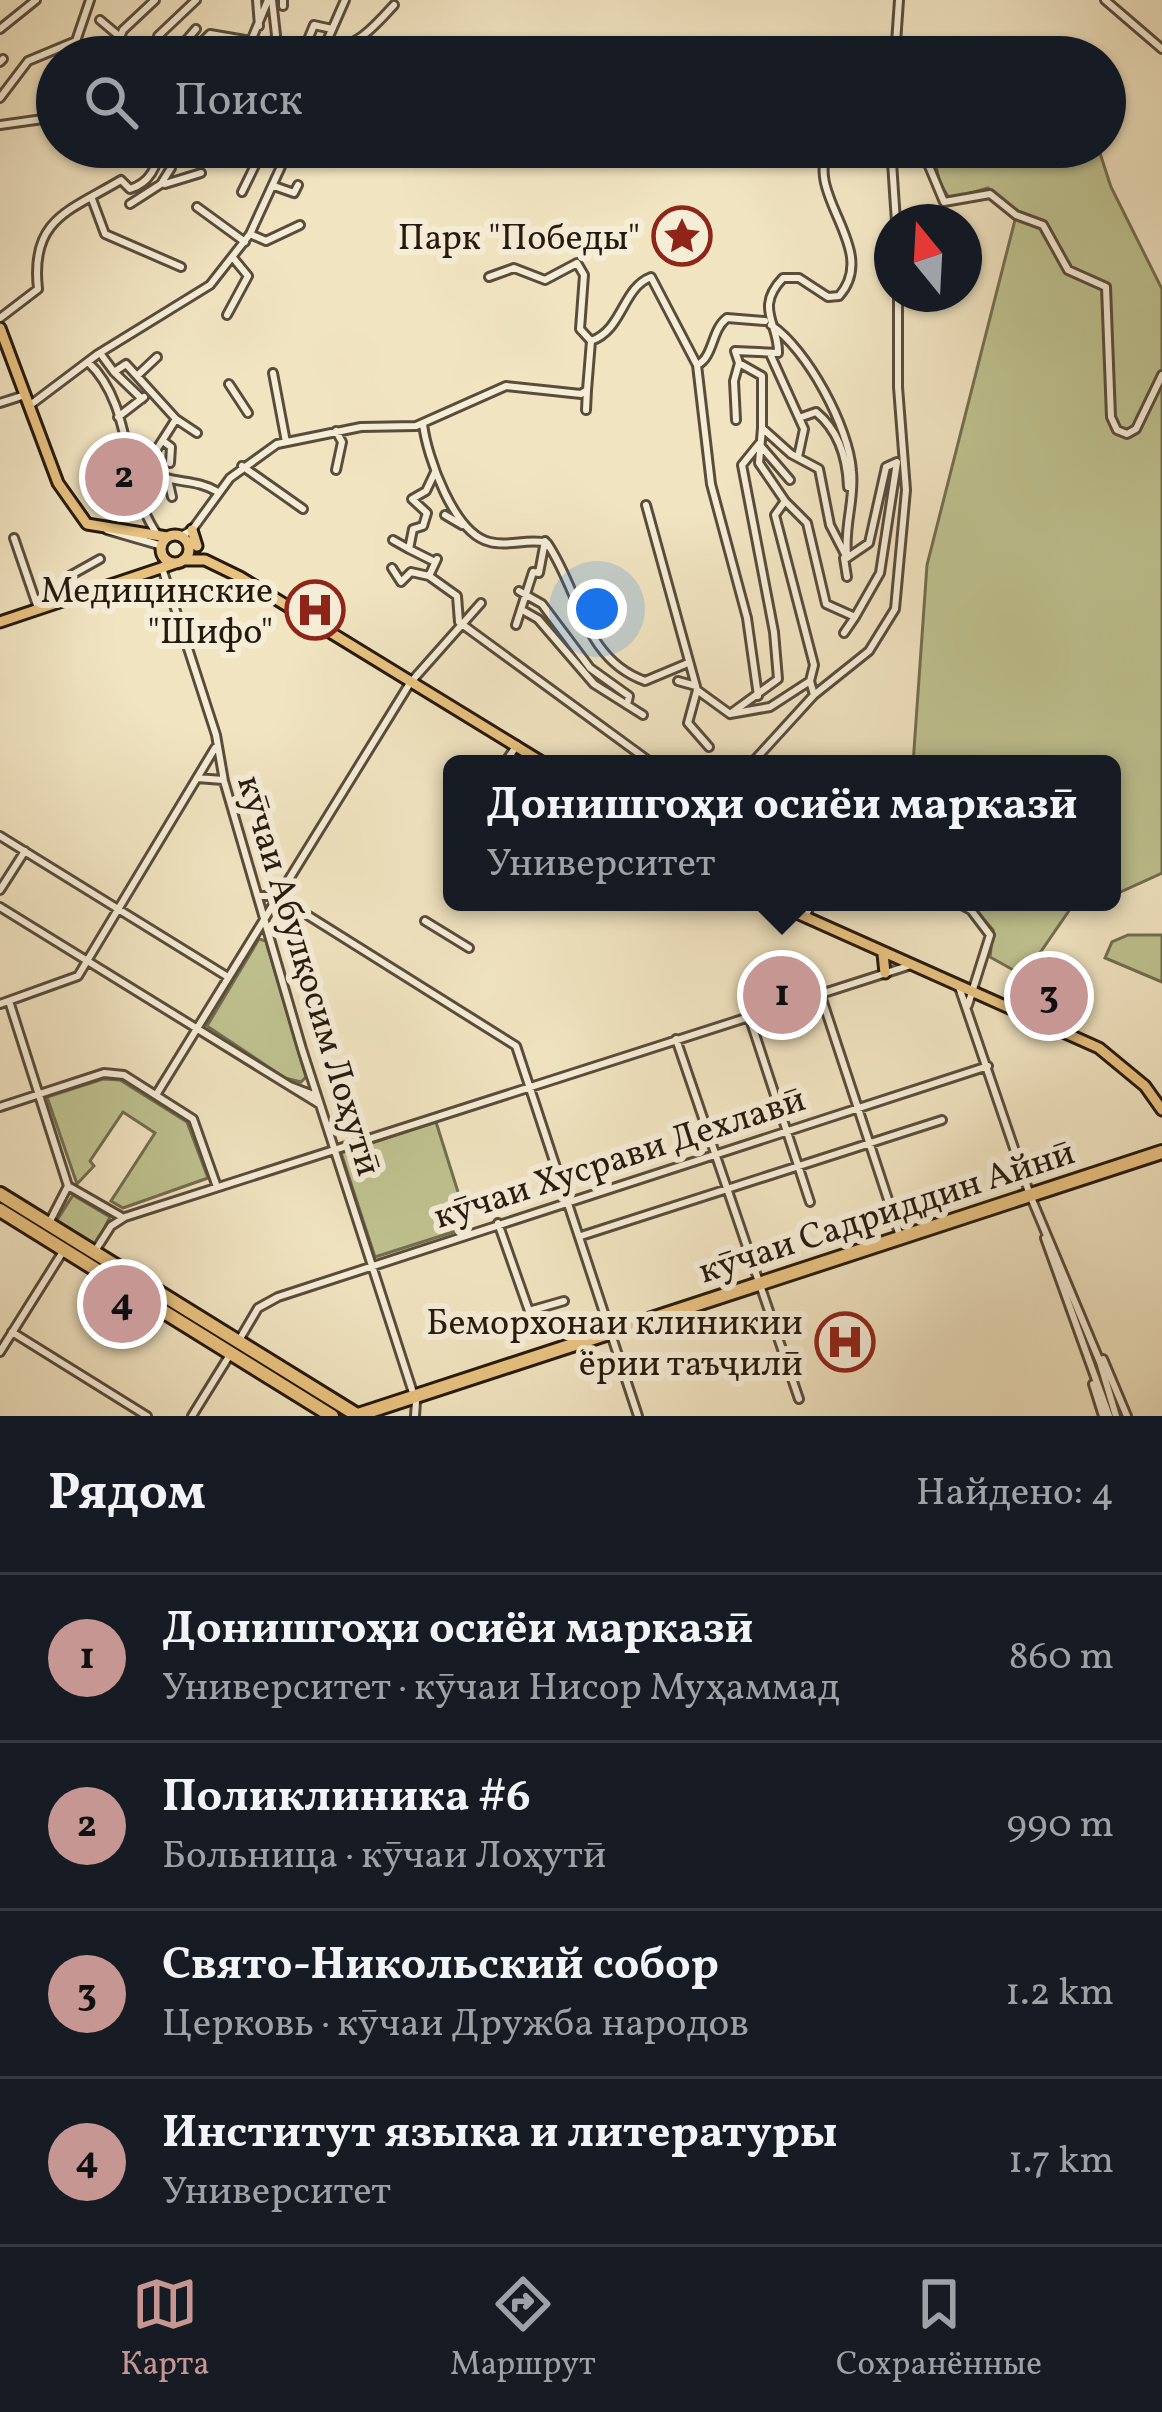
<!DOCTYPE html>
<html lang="ru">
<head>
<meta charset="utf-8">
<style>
	body { margin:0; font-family:Vollkorn,serif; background:#242831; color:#f1f3f6 }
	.compass { position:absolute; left:874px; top:204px; width:108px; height:108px; border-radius:50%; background:#171b24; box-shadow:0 3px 9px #0004; rotate:342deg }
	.you { position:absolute; left:597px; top:609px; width:42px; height:42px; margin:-30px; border:9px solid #fff; border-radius:50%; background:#1a73e8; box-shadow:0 0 0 18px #1a73e833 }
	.badge { display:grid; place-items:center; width:78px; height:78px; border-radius:50%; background:#c59692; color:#111; font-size:39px; font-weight:700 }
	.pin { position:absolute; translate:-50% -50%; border:6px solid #fff; box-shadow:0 3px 12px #0006 }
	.popup { position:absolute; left:443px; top:755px; width:678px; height:156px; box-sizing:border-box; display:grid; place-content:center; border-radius:18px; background:#171b24; filter:drop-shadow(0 3px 9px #0005); font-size:39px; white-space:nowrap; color:#9ea1a6 }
	.popup b { font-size:45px; color:#f1f3f6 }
	.popup::after { content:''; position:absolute; left:50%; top:100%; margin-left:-24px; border:24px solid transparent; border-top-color:#171b24 }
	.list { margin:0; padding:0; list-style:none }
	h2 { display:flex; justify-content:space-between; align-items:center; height:156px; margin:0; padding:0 48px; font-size:51px }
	h2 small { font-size:39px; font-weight:400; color:#9ea1a6 }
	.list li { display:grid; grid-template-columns:78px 1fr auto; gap:36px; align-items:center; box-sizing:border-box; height:168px; padding:0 48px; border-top:3px solid #363941 }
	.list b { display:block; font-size:45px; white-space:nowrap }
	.list p { margin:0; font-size:39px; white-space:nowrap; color:#9ea1a6 }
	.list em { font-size:39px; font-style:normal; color:#9ea1a6 }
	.icon { flex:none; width:66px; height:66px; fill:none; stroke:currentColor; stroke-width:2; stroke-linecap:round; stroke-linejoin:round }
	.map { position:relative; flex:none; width:1162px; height:1416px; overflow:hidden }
	.search { position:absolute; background:#171b24; box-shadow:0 3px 9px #0004; left:36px; right:36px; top:36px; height:132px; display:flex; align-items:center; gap:30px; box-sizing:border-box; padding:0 42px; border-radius:66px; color:#9ea1a6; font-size:45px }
	.sheet { height:828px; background:#171b24 }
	nav { display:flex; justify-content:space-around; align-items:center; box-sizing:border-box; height:168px; border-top:3px solid #363941; background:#171b24; font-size:33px; color:#9ea1a6 }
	nav a { display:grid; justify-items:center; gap:6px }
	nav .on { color:#c59692 }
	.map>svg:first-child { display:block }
	.green { fill:#bfc290; stroke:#726e4f; stroke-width:3 }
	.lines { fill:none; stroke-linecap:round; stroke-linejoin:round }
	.minor-casing { stroke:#594c3b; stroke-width:12 }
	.major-casing { stroke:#261a0e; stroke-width:15 }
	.highway-casing { stroke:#261a0e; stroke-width:18 }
	.minor { stroke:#f6edd7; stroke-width:6 }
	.major { stroke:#e8c280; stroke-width:9 }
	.highway { stroke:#e8c280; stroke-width:12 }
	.labels { text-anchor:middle; stroke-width:12; stroke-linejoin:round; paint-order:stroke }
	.poi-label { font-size:36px; fill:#261a0e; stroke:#f6edd7; text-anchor:end }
	.street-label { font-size:36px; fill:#261a0e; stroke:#f6edd7 }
</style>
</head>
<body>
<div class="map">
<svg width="1162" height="1416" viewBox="0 0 1162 1416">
	<rect width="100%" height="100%" fill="#f1e4c1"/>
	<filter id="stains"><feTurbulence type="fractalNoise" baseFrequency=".00167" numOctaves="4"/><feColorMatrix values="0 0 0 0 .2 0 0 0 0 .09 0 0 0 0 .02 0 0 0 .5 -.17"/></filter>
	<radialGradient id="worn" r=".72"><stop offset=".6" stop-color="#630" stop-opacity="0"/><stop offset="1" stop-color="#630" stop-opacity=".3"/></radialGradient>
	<path class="green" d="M 932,147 L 1098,147 L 1111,187 L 1162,289 L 1162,873 L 1116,894 L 1112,764 L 913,764 L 927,565 L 1016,216 L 988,188 L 950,199 L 940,184 Z
		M 975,902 L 1075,902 L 1024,976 L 990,957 L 993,930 L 973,907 Z
		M 1128,935 L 1162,935 L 1162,982 L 1105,958 L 1112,942 Z
		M 259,939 L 266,941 L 306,1077 L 301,1082 L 285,1078 L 207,1026 Z
		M 103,1079 L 120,1080 L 187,1122 L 208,1178 L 123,1208 L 111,1201 L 155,1133 L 123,1112 L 90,1161 L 94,1166 L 77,1184 L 47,1097 Z
		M 436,1122 L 469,1227 L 375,1257 L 341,1153 Z
		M 73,1195 L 110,1217 L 94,1249 L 54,1225 Z"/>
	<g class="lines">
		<g class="minor-casing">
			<path id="minor" d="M 257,0 L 259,26
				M 283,0 L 283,6
				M 1105,0 L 1162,49
				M 100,20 L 119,36
				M 0,29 L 36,0
				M 246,43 L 256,57
				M 323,49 C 354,51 375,26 394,5
				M 158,55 L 184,43 L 196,29
				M 112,57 L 123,30 L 155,0
				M 158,57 L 158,36 L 196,0
				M 187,57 L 210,34 L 251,41 L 268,0
				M 271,57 L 276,35 L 272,0
				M 301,57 L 314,25 L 332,29
				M 320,57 L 345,0
				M 895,57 L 899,0
				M 0,62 L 3,59
				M 0,98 L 28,61 L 76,41 L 90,0
				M 0,125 L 57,117
				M 166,147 L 171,168 L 171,147
				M 220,147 L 220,148
				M 891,147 L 896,222
				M 921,147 L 944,202 L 990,194 L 1016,215 L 1043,225 L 1068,270 L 1106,287 L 1111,417 L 1117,430 L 1127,434 L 1136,429 L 1162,375
				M 165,184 L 201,173
				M 274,186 L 294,193 L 298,185
				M 242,192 L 264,147
				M 92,199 L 105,234 L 181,267
				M 130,204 L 161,184 L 171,168
				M 197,207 L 245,242
				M 250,234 L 266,241 L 300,225
				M 489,277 L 514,268 L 545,280 L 577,263 L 584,275 L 580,329 L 591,341
				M 227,315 L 248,276 L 234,259
				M 0,318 L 38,289 C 30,219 69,211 121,180 L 130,189 C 149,183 158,167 159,147
				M 771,325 C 807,349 849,427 852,471 C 855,500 844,525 847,555
				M 591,341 C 623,330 622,288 651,277 L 697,365 C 714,357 711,330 727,318 L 765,321
				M 100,353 L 114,372 L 126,364 L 176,419 L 197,433
				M 771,356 L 804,429 L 798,457
				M 88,362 C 135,406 121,483 157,534
				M 697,365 L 711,484 L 747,618 L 758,696
				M 114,372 L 142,399
				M 273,373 L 286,442
				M 138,375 L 157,357
				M 229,384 L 248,413
				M 0,403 L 25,395
				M 29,406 L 98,354 L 210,285 L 250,234 L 290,147
				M 586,410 L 587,390
				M 118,417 L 144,397
				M 799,418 L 816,412 C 839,431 847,458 848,487
				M 736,420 L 734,381 L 739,363
				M 423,424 C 427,457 454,534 490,542 C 509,547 528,538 547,543 C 580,591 583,659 645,681 L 688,663
				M 762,428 L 762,376 L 739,363 L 735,351 L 778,353 C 779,324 754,308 783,278 L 799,278 L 828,297 L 839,296 C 881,249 801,193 830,147
				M 336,431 L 342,442 L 336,470
				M 163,441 L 171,447 L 170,463
				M 242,466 L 303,509
				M 146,469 C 173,486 193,477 218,492
				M 169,484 L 172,497
				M 134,485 L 176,419
				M 785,501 L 759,463 L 762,428 L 791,454 L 819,469 L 830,525 L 847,558 L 869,543 L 886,467 L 897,462 L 880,573 L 855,617
				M 646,505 L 697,690 L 730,714 L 778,679 L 774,632 L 742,465 L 759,444 L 790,480
				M 445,515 L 462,525
				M 107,530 L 159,545
				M 181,536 L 192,530 L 230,478 L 277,444 L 361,427 L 416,426 L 506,386 L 581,394 L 587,390 L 591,341
				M 14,538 L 38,608
				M 393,540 L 409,549
				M 844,558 L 847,577
				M 437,559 L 429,576 L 457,596 L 459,622 L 653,764
				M 435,562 L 409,549 L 413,529 L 423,526 L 427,513 L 412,499 L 426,491 L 435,472
				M 162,568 L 216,735 L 224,781 L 302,1049 L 416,1402 L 415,1416
				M 392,568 L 401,582 L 411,572 L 429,576
				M 519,591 L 542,604 L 590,668 L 629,696 L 627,705
				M 71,595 L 66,578 L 100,559
				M 524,611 L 538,619 L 594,684 L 643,715
				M 516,625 L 533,572 L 539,573 L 545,541
				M 678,681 L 696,686
				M 697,690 L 688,723 L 709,747
				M 814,695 L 810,681 L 814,665 L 775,515 L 785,501 L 807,523 L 826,604 L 855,617 L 844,633
				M 730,714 L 770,707 L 810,681
				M 504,764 L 517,745
				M 751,764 L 814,695 L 869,651 L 895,609 L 906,490 L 898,387 L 898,294
				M 197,778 L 223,780
				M 0,836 L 228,977
				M 0,890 L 25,851
				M 260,896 L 277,896 L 516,1046 L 638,1416
				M 956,902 L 971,910 L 990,935 L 968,1005
				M 0,907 L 319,1104
				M 805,917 L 812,902
				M 425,921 L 469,948
				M 959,987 L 1030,1195 L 1100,1362 L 1116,1416
				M 821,996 L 901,1239
				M 9,1001 L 68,1186 L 49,1223
				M 0,1004 L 78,976 L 215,748
				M 749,1016 L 810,1202
				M 676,1039 L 799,1399
				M 290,1086 L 316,1096
				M 156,1095 L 410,683 L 481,603
				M 0,1107 L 104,1073 L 124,1075 L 193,1119 L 217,1187
				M 68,1186 L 122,1217
				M 498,1223 L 529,1311 L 564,1301
				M 581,1236 L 942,1120
				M 1045,1238 L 1109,1416
				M 95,1251 L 111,1226 L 125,1217 L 908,966
				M 12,1332 L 147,1416
				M 238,1342 L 258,1308 L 278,1297 L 988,1066
				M 0,1352 L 64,1250
				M 1103,1359 L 1127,1416
				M 1093,1384 L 1103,1416
				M 192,1416 L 231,1353"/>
		</g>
		<g class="major-casing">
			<path id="major" d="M 0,328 L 58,483 L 87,524 L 167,537
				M 192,530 L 197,546
				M161 549a14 14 0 1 1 28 0a14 14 0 1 1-28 0Z
				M 183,560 L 205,560 L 240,577 L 545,764
				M 0,622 L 176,563
				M 772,902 L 1099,1048 L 1145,1086 L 1162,1110
				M 883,954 L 885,973"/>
		</g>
		<g class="highway-casing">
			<path id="highway" d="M 0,1194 L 357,1415
				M 0,1210 L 332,1416
				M 355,1416 L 1162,1152"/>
		</g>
		<use href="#minor" class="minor"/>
		<use href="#major" class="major"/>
		<use href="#highway" class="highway"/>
	</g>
	<defs>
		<g id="sight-ring" transform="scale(3)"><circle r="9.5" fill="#f6edd7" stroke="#8f2418" stroke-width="1.5"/><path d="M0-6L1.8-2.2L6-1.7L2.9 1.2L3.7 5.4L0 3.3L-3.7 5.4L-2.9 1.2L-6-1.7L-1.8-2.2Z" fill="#8f2418"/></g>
		<g id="hospital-ring" transform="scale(3)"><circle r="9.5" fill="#f6edd7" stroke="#8f2418" stroke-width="1.5"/><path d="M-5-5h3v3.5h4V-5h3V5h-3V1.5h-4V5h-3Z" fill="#8f2418"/></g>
	</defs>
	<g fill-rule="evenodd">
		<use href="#sight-ring" x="682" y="236"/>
		<use href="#hospital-ring" x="315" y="610"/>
		<use href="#hospital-ring" x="845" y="1342"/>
	</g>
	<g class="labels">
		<g class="poi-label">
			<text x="640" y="249">Парк "Победы"</text>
			<text x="273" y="602">Медицинские<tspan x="273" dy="41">"Шифо"</tspan></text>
			<text x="803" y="1334">Беморхонаи клиникии<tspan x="803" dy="41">ёрии таъҷилӣ</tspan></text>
		</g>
		<g class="street-label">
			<text transform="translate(311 975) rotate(73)" y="13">кӯчаи Абулқосим Лоҳутӣ</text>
			<text transform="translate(619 1156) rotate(-18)" y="13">кӯчаи Хусрави Дехлавӣ</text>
			<text transform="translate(886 1210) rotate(-18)" y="13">кӯчаи Садриддин Айнӣ</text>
		</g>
	</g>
	<rect width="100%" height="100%" filter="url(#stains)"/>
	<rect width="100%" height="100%" fill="url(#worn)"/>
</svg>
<svg class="compass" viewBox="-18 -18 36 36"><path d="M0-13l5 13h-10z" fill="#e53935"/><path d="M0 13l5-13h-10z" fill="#9ea1a6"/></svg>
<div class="you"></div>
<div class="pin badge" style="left:782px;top:995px">1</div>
<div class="popup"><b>Донишгоҳи осиёи марказӣ</b>Университет</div>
<div class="pin badge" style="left:124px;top:477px">2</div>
<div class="pin badge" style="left:1049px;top:996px">3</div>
<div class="pin badge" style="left:122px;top:1304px">4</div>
<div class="search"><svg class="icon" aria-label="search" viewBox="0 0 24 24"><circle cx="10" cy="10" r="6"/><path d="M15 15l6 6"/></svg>Поиск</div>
</div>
<section class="sheet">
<h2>Рядом<small>Найдено: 4</small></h2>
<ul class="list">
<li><span class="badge">1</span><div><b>Донишгоҳи осиёи марказӣ</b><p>Университет · кӯчаи Нисор Муҳаммад</p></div><em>860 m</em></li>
<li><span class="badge">2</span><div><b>Поликлиника #6</b><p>Больница · кӯчаи Лоҳутӣ</p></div><em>990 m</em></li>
<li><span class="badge">3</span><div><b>Свято-Никольский собор</b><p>Церковь · кӯчаи Дружба народов</p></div><em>1.2 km</em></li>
<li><span class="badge">4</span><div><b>Институт языка и литературы</b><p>Университет</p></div><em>1.7 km</em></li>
</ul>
</section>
<nav>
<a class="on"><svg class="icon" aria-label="map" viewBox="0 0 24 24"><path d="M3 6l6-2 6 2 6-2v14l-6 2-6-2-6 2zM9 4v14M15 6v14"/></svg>Карта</a>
<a><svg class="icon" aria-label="directions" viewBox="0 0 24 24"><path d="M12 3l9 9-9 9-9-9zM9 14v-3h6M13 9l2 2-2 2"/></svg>Маршрут</a>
<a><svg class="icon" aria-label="saved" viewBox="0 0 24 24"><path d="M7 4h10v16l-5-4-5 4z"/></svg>Сохранённые</a>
</nav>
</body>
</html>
